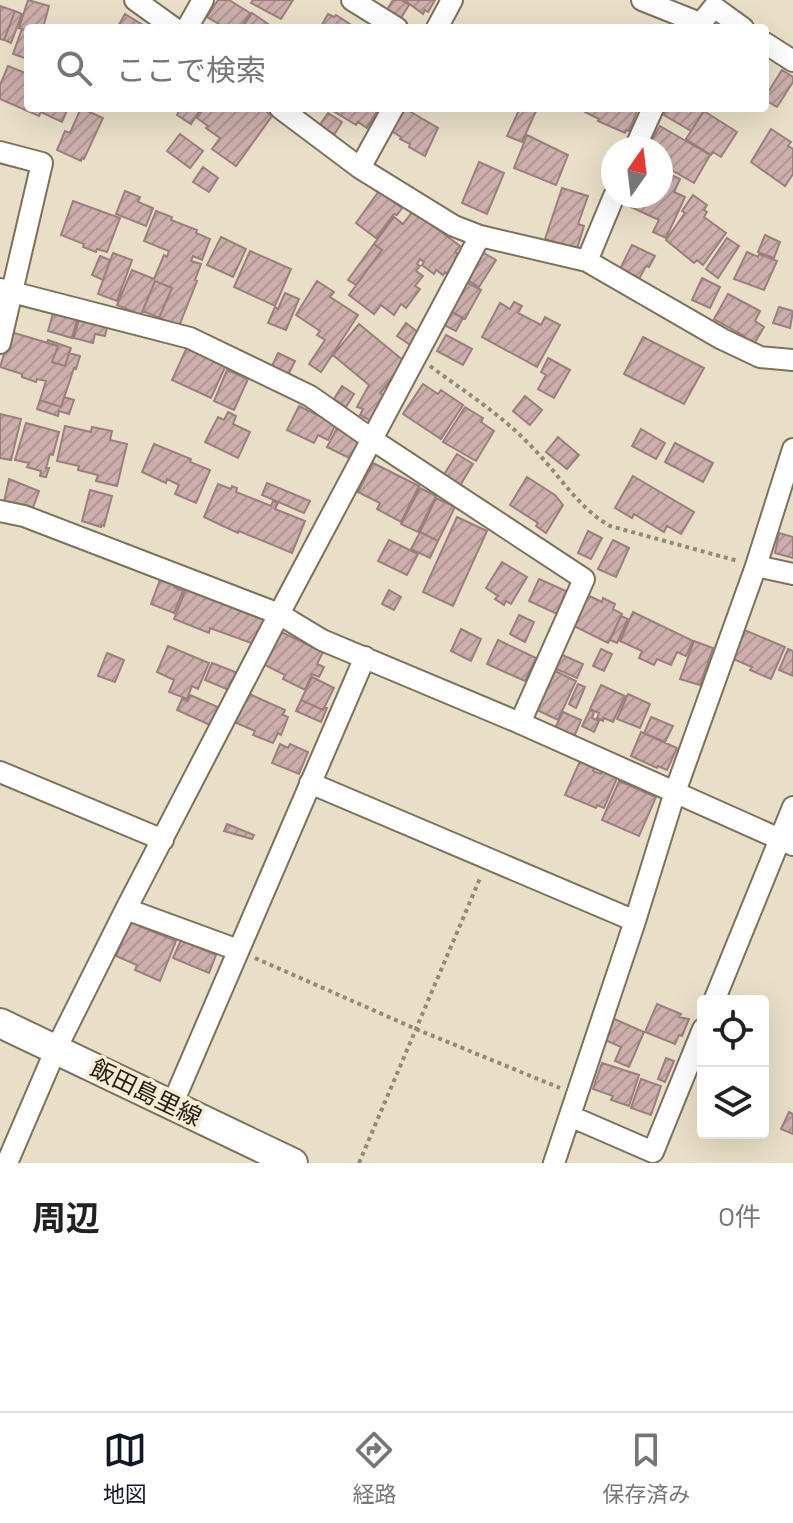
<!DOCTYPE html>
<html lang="ja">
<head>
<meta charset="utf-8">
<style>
	body { margin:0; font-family:"Space Grotesk","Noto Sans JP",sans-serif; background:#f2f2f2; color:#222 }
	.controls { position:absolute; right:24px; bottom:24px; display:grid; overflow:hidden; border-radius:8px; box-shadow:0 8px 32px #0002 }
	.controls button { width:72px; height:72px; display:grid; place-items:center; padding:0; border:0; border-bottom:2px solid #e0e0e0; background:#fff; color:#222; font:40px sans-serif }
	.compass { position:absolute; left:601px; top:136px; width:72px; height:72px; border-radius:50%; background:#fff; box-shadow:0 8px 32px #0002; rotate:14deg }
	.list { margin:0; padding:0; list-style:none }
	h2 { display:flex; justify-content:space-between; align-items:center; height:104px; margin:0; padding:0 32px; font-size:34px }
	h2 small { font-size:26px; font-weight:400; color:#767676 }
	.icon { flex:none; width:44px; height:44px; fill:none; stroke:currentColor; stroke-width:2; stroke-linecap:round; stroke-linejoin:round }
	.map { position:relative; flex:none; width:793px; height:1163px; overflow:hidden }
	.search { position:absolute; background:#fff; box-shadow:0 8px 32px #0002; left:24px; right:24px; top:24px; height:88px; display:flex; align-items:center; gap:20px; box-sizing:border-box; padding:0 28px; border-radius:8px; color:#767676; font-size:30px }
	.sheet { height:248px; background:#fff }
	nav { display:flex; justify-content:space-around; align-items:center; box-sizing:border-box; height:112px; border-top:2px solid #e0e0e0; background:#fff; font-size:22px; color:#767676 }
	nav a { display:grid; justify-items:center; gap:4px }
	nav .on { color:#111827 }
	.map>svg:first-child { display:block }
	.building { fill:url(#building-hatch); stroke:#9b7f7e; stroke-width:2 }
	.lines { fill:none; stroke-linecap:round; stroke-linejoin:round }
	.minor-casing { stroke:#7b725c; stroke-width:24 }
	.secondary-casing { stroke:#7b725c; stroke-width:32 }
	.path { stroke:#928a79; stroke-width:4; stroke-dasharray:4 4; stroke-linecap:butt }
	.minor { stroke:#fff; stroke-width:20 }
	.secondary { stroke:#fff; stroke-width:28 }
	.labels { text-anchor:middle; stroke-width:7; stroke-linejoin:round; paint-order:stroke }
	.street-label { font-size:24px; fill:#221e15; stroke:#f6ecd4 }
</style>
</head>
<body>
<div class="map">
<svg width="793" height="1163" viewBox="0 0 793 1163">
	<defs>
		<pattern id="building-hatch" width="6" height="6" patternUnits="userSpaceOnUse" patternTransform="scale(2)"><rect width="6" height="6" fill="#ccafad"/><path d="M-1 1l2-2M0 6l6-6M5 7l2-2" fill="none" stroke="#af9694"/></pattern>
	</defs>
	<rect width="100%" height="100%" fill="#e9dfc7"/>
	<path class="building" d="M 28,0 L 49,6 L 43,28 L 28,28 L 28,31 L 19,28 Z
		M 218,0 L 229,0 L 250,13 L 241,28 L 221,28 L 222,26 L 207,17 Z
		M 253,0 L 293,0 L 281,19 L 251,3 Z
		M 393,0 L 401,0 L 409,5 L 401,18 L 387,10 Z
		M 404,0 L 435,0 L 428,12 L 425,10 L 423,14 Z
		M 0,6 L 15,11 L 4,40 L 0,39 Z
		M 15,11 L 22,14 L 11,43 L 4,40 Z
		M 252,13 L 274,28 L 242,28 Z
		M 125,14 L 148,28 L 117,28 Z
		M 328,14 L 334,17 L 336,15 L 353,26 L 352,28 L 320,28 Z
		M 22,29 L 28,31 L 28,59 L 13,54 Z
		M 8,66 L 25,73 L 28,66 L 28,108 L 68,108 L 62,122 L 41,112 L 39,116 L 0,99 L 0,85 Z
		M 782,70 L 793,77 L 793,82 L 777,107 L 765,100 L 765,97 Z
		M 81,108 L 103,118 L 84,159 L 82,158 L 81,161 L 57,150 L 65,131 L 70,133 Z
		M 181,108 L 197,108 L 200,110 L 191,124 L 177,115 Z
		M 204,108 L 262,108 L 272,116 L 236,166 L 212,149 L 220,138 L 206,128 L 208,126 L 197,118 Z
		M 331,108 L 379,108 L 367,128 L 358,122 L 356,125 L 330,109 Z
		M 404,108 L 438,128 L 425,156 L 409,147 L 410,144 L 400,139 L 401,137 L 391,131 Z
		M 520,108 L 530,108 L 536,111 L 522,142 L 507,136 Z
		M 587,108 L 638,108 L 629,131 L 626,130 L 625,133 L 598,121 L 599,119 L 585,112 Z
		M 666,108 L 696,108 L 703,112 L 691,131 L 664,115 Z
		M 704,111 L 737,132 L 721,157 L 713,152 L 711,155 L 686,139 Z
		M 328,113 L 342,122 L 334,135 L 319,126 Z
		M 660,126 L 710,155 L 694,183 L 661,164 L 661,148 L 647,148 Z
		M 771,129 L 791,142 L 788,146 L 793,149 L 793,174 L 785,186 L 751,162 Z
		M 180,134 L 203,151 L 190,168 L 167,151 Z
		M 527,135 L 568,155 L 556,185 L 514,168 Z
		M 479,162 L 504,173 L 487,214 L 462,203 Z
		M 203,167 L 218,178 L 209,192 L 193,182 Z
		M 661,170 L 680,179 L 674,192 L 685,197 L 666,238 L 653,232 L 659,220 L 620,202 L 622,196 L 661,196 Z
		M 562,188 L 588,196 L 578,224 L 584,226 L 577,249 L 545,239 Z
		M 125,191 L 140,197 L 138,202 L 153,208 L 146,226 L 116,214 Z
		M 379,191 L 402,208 L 397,215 L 394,214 L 376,238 L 356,223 Z
		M 693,195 L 707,205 L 704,210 L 707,212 L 704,217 L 726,233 L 703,265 L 697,260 L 694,263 L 666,240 L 685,213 L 682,211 Z
		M 73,201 L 120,218 L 107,252 L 97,249 L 96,252 L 83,247 L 84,244 L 61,235 Z
		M 156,211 L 172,217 L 171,220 L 197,230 L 196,233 L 210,239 L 202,260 L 193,256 L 191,261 L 201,264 L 195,280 L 197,281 L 179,326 L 159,318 L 172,288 L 155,281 L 141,315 L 117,305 L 132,270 L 154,279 L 164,255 L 167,257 L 169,251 L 144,241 Z
		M 413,211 L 460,246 L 455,252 L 458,254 L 455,258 L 458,260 L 448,275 L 445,272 L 443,275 L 436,270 L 434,274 L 422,265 L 424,262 L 420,259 L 417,264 L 420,266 L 416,271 L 423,276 L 415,286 L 420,289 L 406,308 L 401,304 L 394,315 L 381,305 L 374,314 L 349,295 L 382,250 L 374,244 L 394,217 L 403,224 Z
		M 765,235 L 780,242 L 774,258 L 758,252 Z
		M 221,237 L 246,249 L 233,277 L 207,265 Z
		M 727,238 L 739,246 L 718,278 L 706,269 Z
		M 374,244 L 382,250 L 356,285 L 348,280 Z
		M 632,245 L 655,256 L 649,267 L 646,266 L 638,281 L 619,271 Z
		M 477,249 L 496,260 L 479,287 L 461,276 Z
		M 250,251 L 291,269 L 275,306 L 234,287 Z
		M 747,252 L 758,257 L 759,254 L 777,261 L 764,290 L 734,279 Z
		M 113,253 L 132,260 L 117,301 L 98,294 Z
		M 100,256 L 110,260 L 103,280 L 92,275 Z
		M 459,278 L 481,290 L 465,319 L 443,307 Z
		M 702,278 L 720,287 L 710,308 L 692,300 Z
		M 155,281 L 172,288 L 159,318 L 143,311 Z
		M 317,281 L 334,292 L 330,297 L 358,315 L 321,372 L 309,364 L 325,340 L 317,335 L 320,331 L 296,315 Z
		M 285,293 L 299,299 L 286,330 L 268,323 L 275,307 L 278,309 Z
		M 728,294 L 760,311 L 755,321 L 764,327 L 754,344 L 743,338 L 744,336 L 714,319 Z
		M 514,302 L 522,306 L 518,313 L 541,325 L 545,317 L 560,325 L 537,367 L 482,337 L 500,303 L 510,309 Z
		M 779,307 L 793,311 L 790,328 L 773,323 Z
		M 54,310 L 78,316 L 72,338 L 48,331 Z
		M 452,312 L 463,318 L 456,331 L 444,325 Z
		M 80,315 L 108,323 L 105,336 L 95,334 L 93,343 L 74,338 Z
		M 406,323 L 419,333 L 410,345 L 397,336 Z
		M 359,324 L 405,362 L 380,393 L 386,396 L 373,422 L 360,415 L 363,409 L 357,407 L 369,385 L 333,355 Z
		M 11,332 L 58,346 L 52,362 L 65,366 L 69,353 L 80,356 L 76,369 L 74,368 L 61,407 L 40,400 L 46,381 L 37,379 L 36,382 L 22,377 L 22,374 L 0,367 Z
		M 446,335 L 472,349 L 463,365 L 437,351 Z
		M 643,337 L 704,368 L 684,404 L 624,374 Z
		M 48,340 L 71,348 L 65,366 L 52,362 L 58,346 L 47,343 Z
		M 188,345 L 227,363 L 211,398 L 172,380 Z
		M 278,353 L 295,361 L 288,375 L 272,366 Z
		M 548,358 L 570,370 L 554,398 L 538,389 L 546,375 L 541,372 Z
		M 227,370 L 248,379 L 234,410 L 214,401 Z
		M 423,384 L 438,394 L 441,390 L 463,405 L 441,439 L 403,414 Z
		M 342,386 L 354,394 L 346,407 L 334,399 Z
		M 525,396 L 542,410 L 530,425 L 513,411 Z
		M 64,397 L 74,400 L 69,414 L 59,411 L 58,416 L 37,409 L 40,400 L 61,407 Z
		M 299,406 L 336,424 L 328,440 L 318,435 L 314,443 L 287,430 Z
		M 465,407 L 483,418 L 481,422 L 494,431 L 476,461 L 443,442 Z
		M 228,412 L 236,416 L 233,424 L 250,432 L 238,458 L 205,442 L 218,417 L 224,420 Z
		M 0,414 L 21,419 L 11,460 L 0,458 Z
		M 26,423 L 59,432 L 53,455 L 50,454 L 46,468 L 49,468 L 46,477 L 40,476 L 41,471 L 27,467 L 29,463 L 15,460 Z
		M 65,426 L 91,432 L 92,427 L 112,431 L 110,440 L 127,444 L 117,486 L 96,481 L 98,475 L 78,470 L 79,466 L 57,461 Z
		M 337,428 L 358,438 L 359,443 L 351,459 L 327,447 Z
		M 641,429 L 665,443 L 656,459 L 632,446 Z
		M 558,437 L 579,455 L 567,469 L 546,452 Z
		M 675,443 L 713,463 L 703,482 L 665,462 Z
		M 154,444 L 191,459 L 190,462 L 210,470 L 196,503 L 175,494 L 179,485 L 167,479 L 166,483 L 142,472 Z
		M 457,454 L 473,464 L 459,487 L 443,476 Z
		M 373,463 L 419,486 L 401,522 L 377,509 L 380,503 L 358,492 Z
		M 633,476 L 694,512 L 681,534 L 667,526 L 664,532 L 634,514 L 632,518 L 615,508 Z
		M 527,477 L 555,495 L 563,505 L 546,533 L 536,526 L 538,523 L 510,505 Z
		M 9,479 L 39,491 L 31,513 L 4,502 Z
		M 267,483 L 310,501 L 304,513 L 262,495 Z
		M 218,484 L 231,489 L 232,486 L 237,488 L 236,492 L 271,506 L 273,501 L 278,503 L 275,509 L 305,521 L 292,553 L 239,531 L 238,533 L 223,526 L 204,517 Z
		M 420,488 L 436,496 L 418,532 L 401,524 Z
		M 90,490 L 112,496 L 104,526 L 102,525 L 101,527 L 82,521 Z
		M 436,498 L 455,507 L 438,541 L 420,532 Z
		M 457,517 L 487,531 L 453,606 L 423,592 Z
		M 588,531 L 602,538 L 591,559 L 578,553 Z
		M 420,532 L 438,541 L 430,558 L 411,549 Z
		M 779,533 L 793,537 L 793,558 L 775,553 Z
		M 389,540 L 418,554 L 407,575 L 378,561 Z
		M 613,540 L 629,548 L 616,577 L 598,569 Z
		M 502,562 L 527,577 L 511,604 L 506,601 L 504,605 L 495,599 L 498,596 L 486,588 Z
		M 539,579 L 566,591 L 557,614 L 529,601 Z
		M 160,580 L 175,584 L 174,587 L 183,591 L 174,613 L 151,604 Z
		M 186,589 L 264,620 L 254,644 L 210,628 L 209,633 L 174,619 Z
		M 389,590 L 401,597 L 394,610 L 382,604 Z
		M 587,595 L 602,602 L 603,598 L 615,604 L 613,609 L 622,614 L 608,643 L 572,625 Z
		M 633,612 L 693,641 L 686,656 L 677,652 L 671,665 L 657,659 L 654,665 L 639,658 L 642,651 L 620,641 Z
		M 519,615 L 534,622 L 525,642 L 510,634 Z
		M 621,616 L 628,619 L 617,643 L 610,640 Z
		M 461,629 L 481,639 L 471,661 L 451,651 Z
		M 742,629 L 785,647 L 771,679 L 750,670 L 752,667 L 731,658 Z
		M 277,630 L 323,652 L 317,664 L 324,667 L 319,677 L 312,674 L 305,690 L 283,679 L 285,675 L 263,664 Z
		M 498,640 L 536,658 L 525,681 L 487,664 Z
		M 694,641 L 713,648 L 700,685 L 680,679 Z
		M 168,646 L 209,663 L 198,689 L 192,686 L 187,699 L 169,692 L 174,680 L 157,672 Z
		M 601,649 L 612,654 L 604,671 L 593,666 Z
		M 788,649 L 793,651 L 793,676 L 779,670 Z
		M 107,653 L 124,660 L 115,682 L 98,676 Z
		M 560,654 L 583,664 L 577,678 L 554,668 Z
		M 212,663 L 238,673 L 231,691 L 205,680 Z
		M 555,671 L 576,681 L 558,720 L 537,710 Z
		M 312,677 L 334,688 L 323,710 L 301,700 Z
		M 578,684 L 585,687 L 576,708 L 569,704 Z
		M 601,685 L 625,696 L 613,722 L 604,718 L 603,721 L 597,718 L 599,713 L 590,709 Z
		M 245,692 L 285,710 L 283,715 L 288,717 L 281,735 L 278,733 L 273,743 L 253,735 L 255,731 L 232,721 Z
		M 628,694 L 650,704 L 640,728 L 617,719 Z
		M 190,695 L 220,708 L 212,726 L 177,710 L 182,699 L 188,701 Z
		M 301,700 L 323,710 L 325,707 L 327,708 L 321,722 L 296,711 Z
		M 590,710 L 594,712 L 592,718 L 599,721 L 594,732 L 582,726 Z
		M 563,712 L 581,720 L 574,737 L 555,728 Z
		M 651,717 L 673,726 L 665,742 L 644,733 Z
		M 641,732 L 677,748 L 667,770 L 658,766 L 657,768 L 631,756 Z
		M 280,744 L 288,748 L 290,744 L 308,752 L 299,774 L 272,763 Z
		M 580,761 L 594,768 L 593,771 L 601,774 L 602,771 L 617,778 L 604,808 L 597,805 L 596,808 L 565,795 Z
		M 619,781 L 656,797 L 639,836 L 602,820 Z
		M 227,824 L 254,835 L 252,839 L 224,831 Z
		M 131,920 L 140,923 L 139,926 L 176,941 L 160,981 L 135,970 L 137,965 L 116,956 Z
		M 181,940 L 216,955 L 209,973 L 173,958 Z
		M 657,1004 L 681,1014 L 679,1017 L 689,1019 L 682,1036 L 679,1035 L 675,1044 L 645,1032 Z
		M 612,1018 L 644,1032 L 629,1067 L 615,1061 L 621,1047 L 603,1039 Z
		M 666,1058 L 674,1061 L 665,1082 L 658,1079 Z
		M 602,1063 L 639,1075 L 629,1106 L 611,1100 L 613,1096 L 593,1089 Z
		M 641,1079 L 661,1086 L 651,1115 L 631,1108 Z
		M 789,1112 L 793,1114 L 793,1134 L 781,1129 Z"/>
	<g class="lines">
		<g class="minor-casing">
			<path id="minor" d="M 135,0 L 174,28
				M 352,0 L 397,28
				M 642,0 L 692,20 L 699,24
				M 187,28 L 203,0
				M 437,28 L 452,0
				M 697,28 L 714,7 L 743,28
				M 765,43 L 793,61
				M 280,108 L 360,168
				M 393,108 L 360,168 L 454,226 L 480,236 L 587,261 L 722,339 L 760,357 L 793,360
				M 635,148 L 653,108
				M 0,152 L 42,163 L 0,343
				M 587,261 L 614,196
				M 0,289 L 190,338 L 310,396 L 373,440 L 584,579 L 520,723
				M 0,511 L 24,516 L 279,614 L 322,640 L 520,723 L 793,845
				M 756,566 L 793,574
				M 0,772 L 163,840
				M 310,783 L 635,921
				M 126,909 L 238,950
				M 714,1001 L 793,807
				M 172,1105 L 365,657
				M 570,1116 L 653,1152 L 703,1029
				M 7,1163 L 56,1049 L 126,909 L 279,614 L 480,236
				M 554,1163 L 635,921 L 675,792 L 756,566 L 793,449"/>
		</g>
		<g class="secondary-casing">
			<path id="secondary" d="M 0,1023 L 293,1163"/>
		</g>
		<path class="path" d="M 430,366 C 465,392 502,415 532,447 C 558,473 578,508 610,526 L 738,561
			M 255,958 L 416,1029 L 560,1088
			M 359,1163 L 481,876"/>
		<use href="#minor" class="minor"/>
		<use href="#secondary" class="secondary"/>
	</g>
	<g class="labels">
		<g class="street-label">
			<text transform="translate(146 1093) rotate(26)" y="8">飯田島里線</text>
		</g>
	</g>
</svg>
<div class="controls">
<button><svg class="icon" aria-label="locate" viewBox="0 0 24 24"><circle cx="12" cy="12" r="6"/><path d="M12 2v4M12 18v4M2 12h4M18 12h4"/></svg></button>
<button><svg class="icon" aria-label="layers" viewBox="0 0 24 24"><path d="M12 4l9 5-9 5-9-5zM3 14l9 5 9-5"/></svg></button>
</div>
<svg class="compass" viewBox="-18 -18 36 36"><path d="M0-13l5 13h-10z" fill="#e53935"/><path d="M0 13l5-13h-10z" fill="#767676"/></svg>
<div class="search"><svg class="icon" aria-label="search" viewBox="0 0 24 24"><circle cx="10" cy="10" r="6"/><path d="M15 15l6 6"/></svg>ここで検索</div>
</div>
<section class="sheet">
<h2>周辺<small>0件</small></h2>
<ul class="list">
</ul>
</section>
<nav>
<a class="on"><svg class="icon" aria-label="map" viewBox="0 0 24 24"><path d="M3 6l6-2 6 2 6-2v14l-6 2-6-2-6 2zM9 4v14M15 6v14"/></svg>地図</a>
<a><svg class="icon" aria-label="directions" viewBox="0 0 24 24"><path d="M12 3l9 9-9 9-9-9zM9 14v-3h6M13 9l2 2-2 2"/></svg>経路</a>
<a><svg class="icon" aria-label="saved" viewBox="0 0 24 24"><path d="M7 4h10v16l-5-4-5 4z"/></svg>保存済み</a>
</nav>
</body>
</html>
